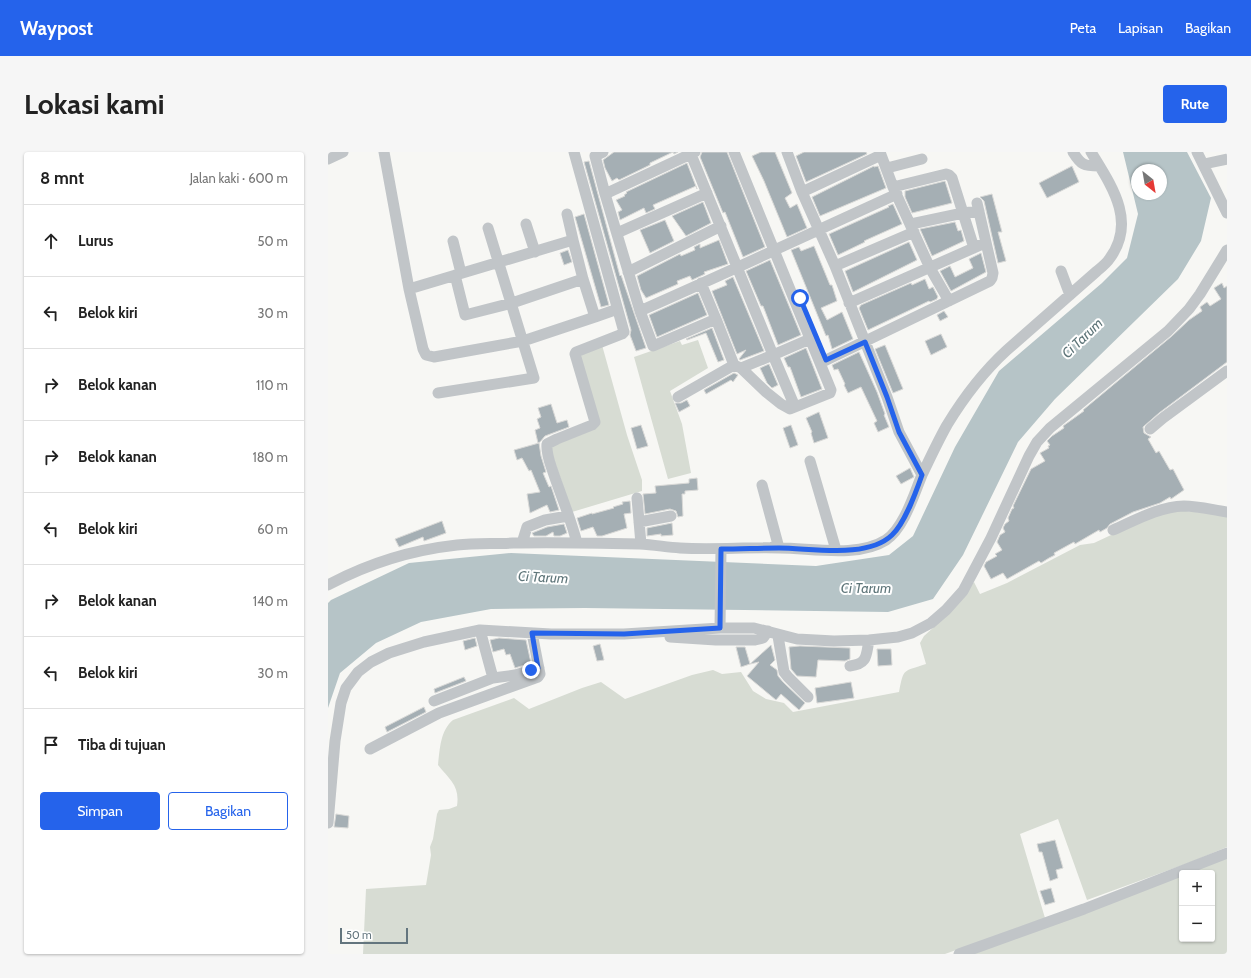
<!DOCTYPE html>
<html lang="id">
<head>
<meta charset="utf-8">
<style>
	body { margin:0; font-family:Cabin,sans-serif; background:#f6f6f6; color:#222 }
	.controls { position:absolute; right:12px; bottom:12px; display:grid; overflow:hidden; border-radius:4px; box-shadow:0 1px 3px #0004 }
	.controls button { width:36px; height:36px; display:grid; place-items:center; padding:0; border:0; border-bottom:1px solid #e0e0e0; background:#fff; color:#222; font:20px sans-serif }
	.compass { position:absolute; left:803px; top:12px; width:36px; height:36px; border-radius:50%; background:#fff; box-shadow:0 1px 3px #0004; rotate:149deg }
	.scale { position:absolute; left:12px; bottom:10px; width:68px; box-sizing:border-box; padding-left:4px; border:2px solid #63757e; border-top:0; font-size:11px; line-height:14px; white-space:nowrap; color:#63757e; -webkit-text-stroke:3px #fff; paint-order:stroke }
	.stop { position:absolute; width:12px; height:12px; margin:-9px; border:3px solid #2563eb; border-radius:50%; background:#fff }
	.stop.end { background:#2563eb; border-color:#fff; box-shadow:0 1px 4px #0008 }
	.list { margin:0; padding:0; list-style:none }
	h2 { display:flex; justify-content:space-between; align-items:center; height:52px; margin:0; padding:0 16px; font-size:17px }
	h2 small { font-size:13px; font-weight:400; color:#767676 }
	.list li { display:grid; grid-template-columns:26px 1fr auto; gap:12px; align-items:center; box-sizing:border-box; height:72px; padding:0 16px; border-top:1px solid #e0e0e0 }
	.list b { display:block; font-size:15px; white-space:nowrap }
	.list em { font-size:13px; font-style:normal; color:#767676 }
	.actions { display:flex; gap:8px; padding:12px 16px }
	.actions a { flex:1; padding:9px 0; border:1px solid #2563eb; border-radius:4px; text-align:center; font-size:14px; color:#2563eb }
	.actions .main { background:#2563eb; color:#fff }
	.icon { flex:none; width:22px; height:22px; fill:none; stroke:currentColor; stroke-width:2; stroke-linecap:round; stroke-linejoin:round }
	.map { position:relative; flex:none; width:899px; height:802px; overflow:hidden; border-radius:4px }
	header { display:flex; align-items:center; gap:24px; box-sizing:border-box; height:56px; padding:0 20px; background:#2563eb; color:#fff }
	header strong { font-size:19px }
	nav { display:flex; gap:22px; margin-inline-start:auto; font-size:14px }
	.intro { display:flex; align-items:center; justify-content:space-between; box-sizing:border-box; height:96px; padding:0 24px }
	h1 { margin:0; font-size:28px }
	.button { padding:10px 18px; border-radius:4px; background:#2563eb; color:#fff; font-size:14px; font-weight:700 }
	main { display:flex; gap:24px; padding:0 24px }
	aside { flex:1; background:#fff; border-radius:4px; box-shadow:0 1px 3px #0004 }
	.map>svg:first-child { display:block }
	.green { fill:#d7dcd3 }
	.water { fill:#b6c4c7; fill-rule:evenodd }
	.building { fill:#a5afb4; stroke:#d9d9d7 }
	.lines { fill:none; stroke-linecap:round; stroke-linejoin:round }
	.minor { stroke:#c1c5c8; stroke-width:11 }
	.route { stroke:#2563eb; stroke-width:5 }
	.labels { text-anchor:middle; stroke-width:4; stroke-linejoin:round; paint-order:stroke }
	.water-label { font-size:14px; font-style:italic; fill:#5e7579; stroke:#fff }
</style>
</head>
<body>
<header>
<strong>Waypost</strong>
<nav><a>Peta</a><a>Lapisan</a><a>Bagikan</a></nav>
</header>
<div class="intro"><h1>Lokasi kami</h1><a class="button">Rute</a></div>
<main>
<aside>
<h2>8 mnt<small>Jalan kaki · 600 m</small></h2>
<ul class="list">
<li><svg class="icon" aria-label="ahead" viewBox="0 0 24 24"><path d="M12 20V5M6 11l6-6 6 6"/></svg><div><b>Lurus</b></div><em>50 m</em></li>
<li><svg class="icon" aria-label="left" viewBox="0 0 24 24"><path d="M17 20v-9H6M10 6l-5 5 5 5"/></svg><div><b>Belok kiri</b></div><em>30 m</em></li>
<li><svg class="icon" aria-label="right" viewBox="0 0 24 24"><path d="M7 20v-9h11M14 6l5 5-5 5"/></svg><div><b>Belok kanan</b></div><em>110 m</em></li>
<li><svg class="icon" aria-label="right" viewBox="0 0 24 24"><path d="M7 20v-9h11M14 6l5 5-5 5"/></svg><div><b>Belok kanan</b></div><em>180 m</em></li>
<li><svg class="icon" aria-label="left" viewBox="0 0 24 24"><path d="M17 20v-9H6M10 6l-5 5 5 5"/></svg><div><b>Belok kiri</b></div><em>60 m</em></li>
<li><svg class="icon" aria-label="right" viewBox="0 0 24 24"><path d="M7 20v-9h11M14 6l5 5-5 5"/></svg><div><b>Belok kanan</b></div><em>140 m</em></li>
<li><svg class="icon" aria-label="left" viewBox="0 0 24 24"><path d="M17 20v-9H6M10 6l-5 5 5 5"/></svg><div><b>Belok kiri</b></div><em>30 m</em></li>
<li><svg class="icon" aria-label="arrive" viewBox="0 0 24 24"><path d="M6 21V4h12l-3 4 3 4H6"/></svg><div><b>Tiba di tujuan</b></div></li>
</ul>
<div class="actions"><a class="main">Simpan</a><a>Bagikan</a></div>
</aside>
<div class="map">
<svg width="899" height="802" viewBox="0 0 899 802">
	<rect width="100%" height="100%" fill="#f7f7f4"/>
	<path class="green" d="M 370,188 L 380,216 L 342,239 L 354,272 L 363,321 L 340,327 L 306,205 L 352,189 L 354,193 Z
		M 274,193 L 299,283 L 314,328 L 314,339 L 244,360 L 221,293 L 270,273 L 250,201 Z
		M 847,358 L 899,363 L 899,695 L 863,710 L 759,748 L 730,667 L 692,682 L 717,766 L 617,802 L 35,802 L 38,737 L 98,733 L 103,703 L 102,695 L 105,687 L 109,662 L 111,658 L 121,657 L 129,654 C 132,634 122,628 110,613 C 112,597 112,579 125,568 L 186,546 L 201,557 L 254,536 L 273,530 L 297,547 L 364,523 L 385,518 L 394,522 L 413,520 L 425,539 L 438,547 L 456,551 L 465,560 L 571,540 C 576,515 575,520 598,512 L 592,491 L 596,484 L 619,463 L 646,430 L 652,442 L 679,431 L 752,393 L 766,391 L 830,361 Z
		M 899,704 L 899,802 L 646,802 L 854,721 L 854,787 L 884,787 L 884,721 L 854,721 Z"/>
	<path class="water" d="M 795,0 L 859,0 L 883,46 L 873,89 L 850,127 L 727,247 L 690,290 L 635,403 L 605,447 L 560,460 L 257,456 L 163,457 L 93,470 L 48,491 L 12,521 L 0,556 L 0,451 L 3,448 L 81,411 L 183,401 L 488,414 L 561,403 L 585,384 L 627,295 L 671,219 L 774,131 L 799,106 L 810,62 ZM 809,18 L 833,18 L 833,42 L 809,42 Z"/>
	<path class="building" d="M 286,0 L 350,0 L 346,2 L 345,0 L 322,11 L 322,13 L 291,28 L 289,26 L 284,29 L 277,16 L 275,8 Z
		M 374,0 L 399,0 L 437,95 L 415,105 L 397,60 L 395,61 L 372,5 Z
		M 433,0 L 447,0 L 464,41 L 457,46 L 462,56 L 469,52 L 479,76 L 459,85 L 436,29 L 424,4 Z
		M 476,0 L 538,0 L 539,2 L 478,30 L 468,4 Z
		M 261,9 L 292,124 L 293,123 L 318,196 L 308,199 L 302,183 L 303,178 L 256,10 Z
		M 359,11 L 369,37 L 368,34 L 325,53 L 327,57 L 318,61 L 316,56 L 292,68 L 290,60 L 294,58 L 288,48 L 297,44 L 296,43 L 299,41 L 298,40 Z
		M 546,14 L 546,15 L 550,14 L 558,36 L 492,64 L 484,45 Z
		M 744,14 L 751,30 L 719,46 L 711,31 Z
		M 617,29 L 624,51 L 584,61 L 577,45 L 577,39 Z
		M 664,42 L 674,80 L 670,80 L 678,109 L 670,111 L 656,49 L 652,45 Z
		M 375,50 L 383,71 L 358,84 L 344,64 Z
		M 565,52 L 574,72 L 536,89 L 537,90 L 510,103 L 501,82 L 561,55 L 560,54 Z
		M 256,62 L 281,153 L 273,155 L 247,65 Z
		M 337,68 L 346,89 L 322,101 L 312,78 Z
		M 627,70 L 630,79 L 633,78 L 636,89 L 604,104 L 592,77 Z
		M 391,88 L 400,112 L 376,120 L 377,122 L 364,128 L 362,124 L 349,129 L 350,132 L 318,146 L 313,138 L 309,124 L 352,102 L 353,104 L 367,98 L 366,95 L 372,92 L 372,96 Z
		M 581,90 L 589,108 L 525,140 L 517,119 Z
		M 486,94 L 502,133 L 504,133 L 509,149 L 493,156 L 499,168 L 514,160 L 525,187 L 504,197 L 500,183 L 498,184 L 463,98 L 471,95 L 473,99 Z
		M 240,98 L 244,110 L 236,113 L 232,101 Z
		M 653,101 L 658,120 L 623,139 L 612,119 L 622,114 L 627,125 L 645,116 L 641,107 Z
		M 442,108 L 473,183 L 450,193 L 435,154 L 433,154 L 418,119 Z
		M 405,125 L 436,199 L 412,208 L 411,207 L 418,198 L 409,202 L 384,139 L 399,133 L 397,129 Z
		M 597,127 L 601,137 L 605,135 L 610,145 L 609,146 L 609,147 L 602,150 L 601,149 L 540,178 L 531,156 L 533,153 L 583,131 L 584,133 Z
		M 894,131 L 896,136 L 899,134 L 899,210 L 831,261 L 815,275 L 816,281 L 823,285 L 820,287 L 828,301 L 831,299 L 842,318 L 845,317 L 856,338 L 843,347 L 842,345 L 832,351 L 805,360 L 782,372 L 779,376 L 772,380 L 771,378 L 747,392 L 746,390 L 726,401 L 727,403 L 721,406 L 713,411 L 711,409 L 679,427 L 675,421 L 663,427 L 656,414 L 658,410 L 669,404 L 667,402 L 674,398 L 669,390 L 672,383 L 677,380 L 675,376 L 677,372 L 681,369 L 680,366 L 684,357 L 686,356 L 685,354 L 703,317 L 717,309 L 712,301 L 721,296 L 720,294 L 722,293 L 719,289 L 724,284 L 736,276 L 735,274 L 756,259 L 755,258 L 844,184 L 861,168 L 874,159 L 872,155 L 879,150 L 882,154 L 893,147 L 886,136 Z
		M 370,141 L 379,163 L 329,185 L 321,163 Z
		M 616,159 L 620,165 L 612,169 L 609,163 Z
		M 384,176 L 396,208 L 390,210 L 378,181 L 359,188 L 358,187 Z
		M 613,182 L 619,195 L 603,203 L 597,189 Z
		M 557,193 L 575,237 L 565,241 L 547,197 Z
		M 478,196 L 494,237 L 473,245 L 462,215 L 460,215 L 456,206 Z
		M 531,200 L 549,240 L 557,262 L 556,263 L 561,275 L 550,280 L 546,271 L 549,269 L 533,235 L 520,241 L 516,233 L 517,232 L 510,217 L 506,218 L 504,213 Z
		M 441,212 L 450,233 L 444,236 L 439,231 L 432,216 Z
		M 406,221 L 410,223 L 405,230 L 403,228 L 378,242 L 376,238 Z
		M 359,248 L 362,254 L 351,260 L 347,251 L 353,251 Z
		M 223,252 L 229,271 L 239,268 L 241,275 L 217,284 L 212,290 L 210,291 L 207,278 L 212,276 L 209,267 L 213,265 L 210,256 Z
		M 491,260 L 500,286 L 486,291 L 483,281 L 484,280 L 478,266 Z
		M 313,273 L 320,294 L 309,297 L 303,276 Z
		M 463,273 L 470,293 L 462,296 L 455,276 Z
		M 211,291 L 213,304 L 218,320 L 215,321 L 221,335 L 223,334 L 231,358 L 222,360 L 219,353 L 202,361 L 199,342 L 212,340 L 203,318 L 201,319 L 194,306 L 189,308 L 186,298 Z
		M 582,316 L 586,325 L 573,332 L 568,324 Z
		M 369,326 L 370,338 L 357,339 L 357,342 L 354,342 L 355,364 L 350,365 L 348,359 L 342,357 L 317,362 L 315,342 L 328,341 L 327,334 L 361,331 L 361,327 Z
		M 302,349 L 303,361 L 296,362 L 299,376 L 274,384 L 269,384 L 265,375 L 253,379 L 249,366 L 264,361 L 264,362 L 286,356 L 285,355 L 295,352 L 294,350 Z
		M 114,369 L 118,381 L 96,389 L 95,385 L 71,395 L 67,387 Z
		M 344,371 L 345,383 L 333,384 L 333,382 L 319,384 L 319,376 Z
		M 236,372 L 239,381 L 232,384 L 226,384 L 225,380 L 218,384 L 206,384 L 204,381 L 219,375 Z
		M 147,486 L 149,494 L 137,498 L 135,489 Z
		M 171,486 L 198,488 L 203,511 L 187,516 L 182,502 L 178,503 L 176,497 L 165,500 L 162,488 Z
		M 272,492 L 276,508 L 269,509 L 265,494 Z
		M 443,493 L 447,508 L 442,513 L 449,518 L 450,524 L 455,530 L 477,551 L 471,558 L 453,542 L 448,548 L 419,524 L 431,510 L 422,512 Z
		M 472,494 L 522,496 L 522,507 L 517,509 L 490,508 L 488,525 L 469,524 L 463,517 L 461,495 Z
		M 408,495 L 417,495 L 422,512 L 413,515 Z
		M 549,497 L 563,497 L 564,513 L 550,514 Z
		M 136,525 L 138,529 L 107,541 L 106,537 Z
		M 523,530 L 526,546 L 489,551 L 487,536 Z
		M 96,555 L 98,560 L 59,580 L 57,575 Z
		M 8,662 L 21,664 L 20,676 L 6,675 Z
		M 727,688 L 735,716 L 728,718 L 730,726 L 722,729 L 714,700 L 711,700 L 709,692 Z
		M 723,736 L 727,750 L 717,753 L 712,739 Z"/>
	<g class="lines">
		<path class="minor" d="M 56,0 L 81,137 L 95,197 L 98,203 L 106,205 L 195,189 L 267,165 L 255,127 L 245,88 L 81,137
			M 246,0 L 296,180 L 294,182 L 248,200 L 247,202 L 267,270 L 264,273 L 229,287 L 219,292 C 218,302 222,311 225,320 C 233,344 243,367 249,391
			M 275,0 L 267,4 L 277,42
			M 362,0 L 445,203 L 482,187
			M 406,0 L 503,238 L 502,241 L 467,255 L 445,203 L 413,216 L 406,213 L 388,167 L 325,194 L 312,159 C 357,139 402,119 447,98 L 451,96 L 569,42
			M 459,0 L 474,40 L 507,114 L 559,245 L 571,280 L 594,323
			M 552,0 L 565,35 L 602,116 L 621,149
			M 745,0 C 753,13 756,14 771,14
			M 869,0 L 899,61
			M 0,7 L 15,0
			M 876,12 L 899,7
			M 559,16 L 594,7
			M 565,35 L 618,22 L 621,23 L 624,26 L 646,96
			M 474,40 L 553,3
			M 239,62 L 245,88
			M 198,72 L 207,100
			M 583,72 L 635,61 L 651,59
			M 289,81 L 379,41
			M 125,89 L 133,121
			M 507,114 L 586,80
			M 733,119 L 742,143
			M 300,120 L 393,74
			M 127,123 L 137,163 L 184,151 L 255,127
			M 373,131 L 388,167
			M 521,151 L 657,91
			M 312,159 L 277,42 L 367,0
			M 267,165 L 284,159
			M 492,211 L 662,129 L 664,126 L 665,121 L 649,51
			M 413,216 L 438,240 L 453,252 L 462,257 L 467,255
			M 110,241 L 206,226 L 160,76
			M 350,245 L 406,213
			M 822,277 L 835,266 L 899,219
			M 482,309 L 508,398
			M 434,333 L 451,396 L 445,395
			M 309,346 L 313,392
			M 311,370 L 343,364
			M 785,378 C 808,368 830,355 856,354 C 870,354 885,358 899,360
			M 194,391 L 199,375 L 217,368 L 240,364
			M 0,433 C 39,412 84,398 129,393 C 147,391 166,392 185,391 C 227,390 270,391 312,392 C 326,393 339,395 352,396 C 385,398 419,395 452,396 C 483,396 530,406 558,388 C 576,376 586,342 594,323 C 602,306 610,289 619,273 C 636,245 655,220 679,198 L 769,119 C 774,115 779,111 782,106 C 809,69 783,33 763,0
			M 392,476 L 393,397
			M 152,478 L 165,526
			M 450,484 L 456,520 L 460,525 L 480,545
			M 342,485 L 388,488 L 427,488 L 435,486 L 440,479
			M 522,514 C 540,512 538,503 541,488
			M 106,549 L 165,526 L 187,523 L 211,516
			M 42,597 L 111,561 L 210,525 L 212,522 L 204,481
			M 0,671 L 7,589 L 13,551 L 18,536 L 30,520 L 43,510 L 61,501 L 96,490 L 152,478 L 223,482 L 296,482 L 392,476 L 426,476 L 469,487 L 506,489 L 541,488 L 570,485 L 584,481 L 603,471 L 618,458 L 635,439 L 663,386 L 701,304 L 709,290 L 722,276 L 840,179 L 861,157 L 872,142 L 899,98
			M 631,802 L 756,757 L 899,701"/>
	</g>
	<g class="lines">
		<path class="route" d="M 203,518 L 210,516 L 204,481 L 296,482 L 392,476 L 393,397 C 412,397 432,396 451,396 C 484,396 539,407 564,383 C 577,371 588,340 594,323 L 571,280 L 559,245 L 537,190 L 498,208 L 472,146"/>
	</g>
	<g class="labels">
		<g class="water-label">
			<text transform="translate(754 186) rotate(-44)" y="5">Ci Tarum</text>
			<text transform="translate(215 425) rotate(3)" y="5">Ci Tarum</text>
			<text x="538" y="441">Ci Tarum</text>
		</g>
	</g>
</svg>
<div class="controls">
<button>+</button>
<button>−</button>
</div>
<svg class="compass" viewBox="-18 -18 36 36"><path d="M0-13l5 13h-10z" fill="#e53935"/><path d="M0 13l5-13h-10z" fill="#767676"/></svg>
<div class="scale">50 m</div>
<div class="stop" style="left:472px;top:146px"></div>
<div class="stop end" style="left:203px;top:518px"></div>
</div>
</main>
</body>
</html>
